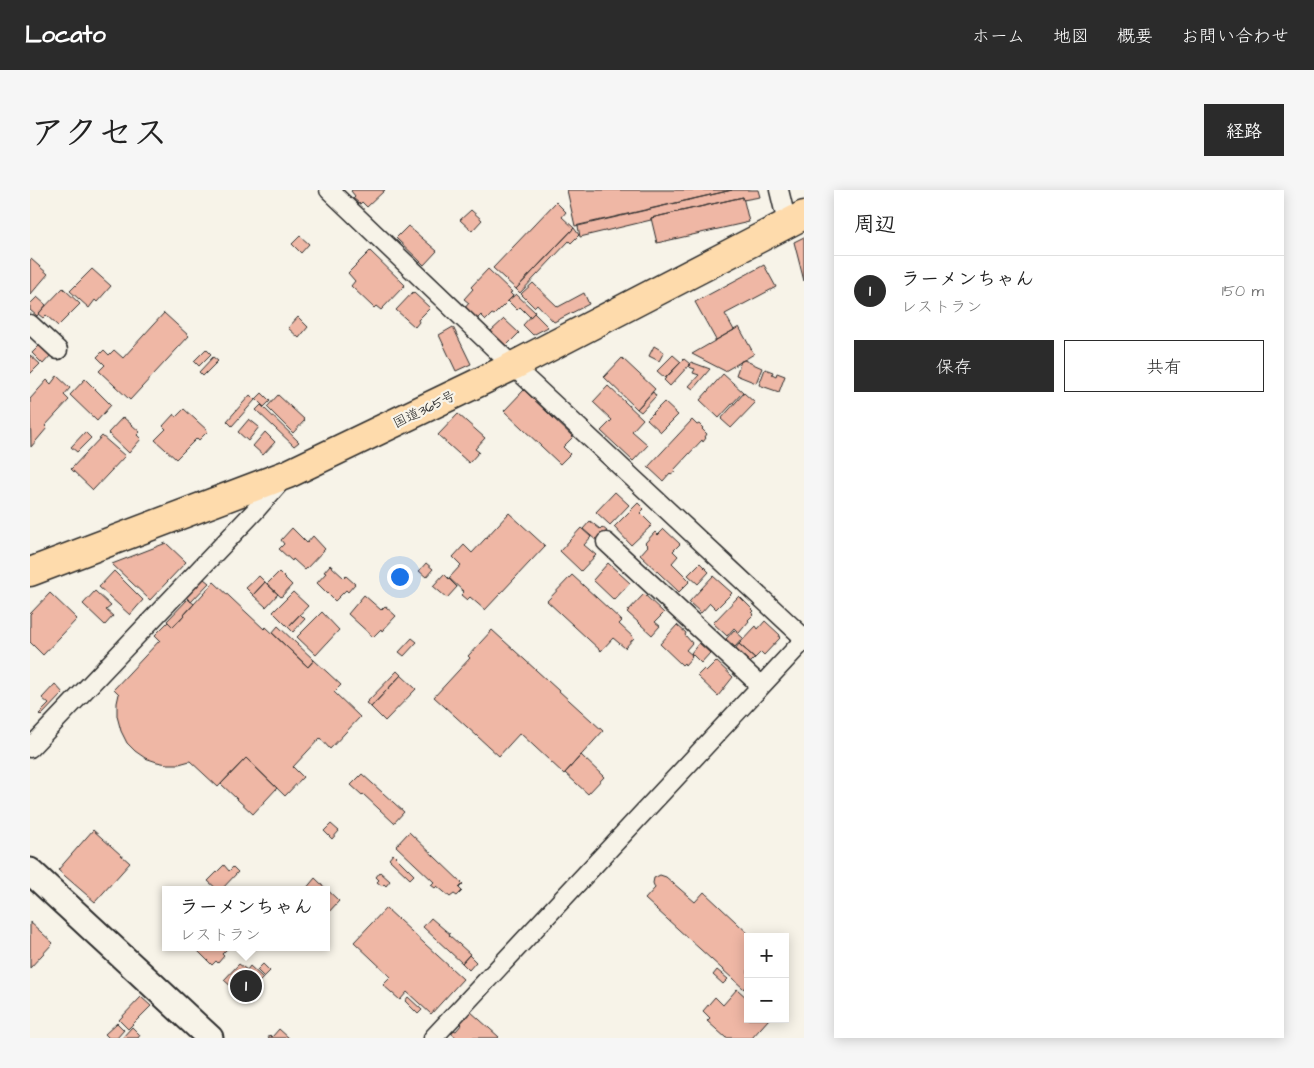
<!DOCTYPE html>
<html lang="ja">
<head>
<meta charset="utf-8">
<style>
	body { margin:0; font-family:"Architects Daughter","Klee One",sans-serif; background:#f6f6f6; color:#222 }
	.controls { position:absolute; right:15px; bottom:15px; display:grid; overflow:hidden; border-radius:0px; box-shadow:0 2px 12px #0003 }
	.controls button { width:45px; height:45px; display:grid; place-items:center; padding:0; border:0; border-bottom:1px solid #e0e0e0; background:#fff; color:#222; font:25px sans-serif }
	.you { position:absolute; left:369px; top:386px; width:18px; height:18px; margin:-12px; border:4px solid #fff; border-radius:50%; background:#1a73e8; box-shadow:0 0 0 8px #1a73e833 }
	.badge { display:grid; place-items:center; width:32px; height:32px; border-radius:50%; background:#2b2b2b; color:#fff; font-size:16px; font-weight:700 }
	.pin { position:absolute; translate:-50% -50%; border:2px solid #fff; box-shadow:0 1px 5px #0006 }
	.popup { position:absolute; left:132px; top:696px; width:168px; height:65px; box-sizing:border-box; display:grid; place-content:center; border-radius:0px; background:#fff; filter:drop-shadow(0 1px 4px #0005); font-size:16px; white-space:nowrap; color:#767676 }
	.popup b { font-size:19px; color:#222 }
	.popup::after { content:''; position:absolute; left:50%; top:100%; margin-left:-10px; border:10px solid transparent; border-top-color:#fff }
	.list { margin:0; padding:0; list-style:none }
	h2 { display:flex; justify-content:space-between; align-items:center; height:65px; margin:0; padding:0 20px; font-size:21px }
	h2 small { font-size:16px; font-weight:400; color:#767676 }
	.list li { display:grid; grid-template-columns:32px 1fr auto; gap:15px; align-items:center; box-sizing:border-box; height:70px; padding:0 20px; border-top:1px solid #e0e0e0 }
	.list b { display:block; font-size:19px; white-space:nowrap }
	.list p { margin:0; font-size:16px; white-space:nowrap; color:#767676 }
	.list em { font-size:16px; font-style:normal; color:#767676 }
	.actions { display:flex; gap:10px; padding:15px 20px }
	.actions a { flex:1; padding:11px 0; border:1px solid #2b2b2b; border-radius:0px; text-align:center; font-size:18px; color:#2b2b2b }
	.actions .main { background:#2b2b2b; color:#fff }
	.map { position:relative; flex:none; width:774px; height:848px; overflow:hidden; border-radius:0px }
	header { display:flex; align-items:center; gap:30px; box-sizing:border-box; height:70px; padding:0 25px; background:#2b2b2b; color:#fff }
	header strong { font-size:24px }
	nav { display:flex; gap:28px; margin-inline-start:auto; font-size:18px }
	.intro { display:flex; align-items:center; justify-content:space-between; box-sizing:border-box; height:120px; padding:0 30px }
	h1 { margin:0; font-size:35px }
	.button { padding:12px 22px; border-radius:0px; background:#2b2b2b; color:#fff; font-size:18px; font-weight:700 }
	main { display:flex; gap:30px; padding:0 30px }
	aside { flex:1; background:#fff; border-radius:0px; box-shadow:0 2px 12px #0003 }
	.map>svg:first-child { display:block }
	.building { fill:#efb7a5; stroke:#2b2b2b }
	.lines { fill:none; stroke-linecap:round; stroke-linejoin:round }
	.street-casing { stroke:#2b2b2b; stroke-width:21 }
	.secondary-casing { stroke:#2b2b2b; stroke-width:29 }
	.highway-casing { stroke:#2b2b2b; stroke-width:31 }
	.street { stroke:#f7f3e8; stroke-width:18 }
	.secondary { stroke:#f7f3e8; stroke-width:25 }
	.highway { stroke:#fedbac; stroke-width:28 }
	.labels { text-anchor:middle; stroke-width:4.5; stroke-linejoin:round; paint-order:stroke }
	.street-label { font-size:14px; fill:#2b2b2b; stroke:#f7f3e8 }
</style>
</head>
<body>
<header>
<strong>Locato</strong>
<nav><a>ホーム</a><a>地図</a><a>概要</a><a>お問い合わせ</a></nav>
</header>
<div class="intro"><h1>アクセス</h1><a class="button">経路</a></div>
<main>
<div class="map">
<svg width="774" height="848" viewBox="0 0 774 848">
	<rect width="100%" height="100%" fill="#f7f3e8"/>
	<filter id="ink" filterUnits="userSpaceOnUse"><feTurbulence type="fractalNoise" baseFrequency=".02" numOctaves="2"/><feDisplacementMap in="SourceGraphic" scale="10" xChannelSelector="R" yChannelSelector="G"/><feConvolveMatrix kernelMatrix="1 2 1 2 8 2 1 2 1" color-interpolation-filters="sRGB"/></filter>
	<g filter="url(#ink)">
		<path class="building" d="M 322,0 L 355,0 L 337,17 L 332,12 L 330,14 L 323,8 L 325,6 L 321,1 Z
			M 537,0 L 702,0 L 545,36 Z
			M 702,0 L 728,0 L 730,7 L 713,10 L 713,7 L 621,28 L 621,30 L 550,47 L 548,36 Z
			M 713,7 L 719,32 L 627,53 L 621,28 Z
			M 526,12 L 536,22 L 532,27 L 544,38 L 486,99 L 463,78 Z
			M 441,20 L 452,30 L 442,41 L 430,30 Z
			M 378,36 L 407,61 L 394,75 L 366,48 Z
			M 544,38 L 549,45 L 541,53 L 539,51 L 490,103 L 486,99 Z
			M 270,46 L 279,54 L 271,63 L 262,54 Z
			M 774,47 L 774,91 L 764,52 Z
			M 340,61 L 375,95 L 351,120 L 346,116 L 344,118 L 321,96 L 325,91 L 318,83 Z
			M 1,69 L 18,84 L 0,105 L 0,71 Z
			M 734,75 L 746,97 L 695,124 L 704,140 L 686,150 L 665,112 Z
			M 62,79 L 81,96 L 67,112 L 65,110 L 59,118 L 40,101 Z
			M 458,79 L 482,102 L 480,103 L 483,106 L 464,125 L 462,124 L 456,130 L 451,125 L 445,131 L 434,119 L 439,113 L 434,109 L 443,99 L 441,97 Z
			M 503,93 L 528,117 L 554,103 L 559,114 L 524,132 L 507,114 L 504,117 L 491,104 Z
			M 33,98 L 50,114 L 28,136 L 16,125 L 13,128 L 8,124 Z
			M 383,102 L 400,118 L 388,130 L 389,132 L 385,137 L 366,120 Z
			M 486,104 L 505,122 L 500,127 L 490,117 L 487,120 L 478,111 Z
			M 7,107 L 16,115 L 7,126 L 0,120 L 0,114 Z
			M 134,123 L 159,146 L 100,210 L 69,181 L 75,175 L 67,167 L 74,160 L 79,165 L 84,160 L 93,168 Z
			M 504,123 L 518,137 L 503,145 L 493,135 Z
			M 268,127 L 278,137 L 269,148 L 258,138 Z
			M 474,129 L 489,143 L 476,156 L 461,141 Z
			M 423,137 L 441,174 L 426,181 L 409,145 Z
			M 709,137 L 724,164 L 714,170 L 695,181 L 662,164 Z
			M 10,155 L 21,165 L 13,174 L 2,163 Z
			M 624,156 L 634,162 L 629,171 L 619,166 Z
			M 176,159 L 181,164 L 169,176 L 164,171 Z
			M 0,165 L 10,174 L 0,184 Z
			M 643,165 L 651,172 L 635,188 L 627,181 Z
			M 183,167 L 188,171 L 173,186 L 169,182 Z
			M 592,168 L 625,199 L 607,219 L 574,187 Z
			M 654,169 L 660,174 L 640,196 L 634,190 Z
			M 714,170 L 732,178 L 726,193 L 706,185 L 711,171 Z
			M 661,172 L 680,179 L 663,199 L 659,196 L 669,185 L 663,183 L 665,179 L 659,177 Z
			M 735,179 L 743,182 L 742,184 L 746,186 L 747,183 L 755,186 L 749,202 L 729,195 Z
			M 693,184 L 713,202 L 689,228 L 670,210 Z
			M 27,186 L 40,198 L 34,205 L 39,210 L 15,236 L 17,238 L 1,257 L 0,209 L 17,190 L 21,194 Z
			M 55,189 L 81,215 L 67,231 L 40,205 Z
			M 578,196 L 613,229 L 602,241 L 618,255 L 603,271 L 571,241 L 582,230 L 563,212 Z
			M 494,200 L 543,247 L 533,257 L 540,264 L 530,274 L 474,221 Z
			M 623,202 L 626,206 L 611,222 L 607,219 Z
			M 232,203 L 240,211 L 234,217 L 226,209 Z
			M 714,203 L 725,213 L 701,238 L 691,229 Z
			M 220,205 L 225,210 L 202,236 L 197,231 Z
			M 248,205 L 275,230 L 263,243 L 237,217 Z
			M 634,212 L 648,225 L 631,242 L 617,229 Z
			M 231,215 L 269,252 L 264,256 L 226,220 Z
			M 154,219 L 178,241 L 169,250 L 167,248 L 146,269 L 125,250 L 136,239 L 133,236 L 144,224 L 146,227 Z
			M 428,224 L 455,248 L 445,259 L 449,262 L 439,273 L 408,245 Z
			M 93,227 L 110,242 L 107,245 L 111,249 L 99,263 L 78,243 Z
			M 219,229 L 229,237 L 218,251 L 208,242 Z
			M 662,230 L 667,235 L 669,234 L 673,238 L 672,239 L 677,244 L 675,247 L 676,248 L 673,252 L 672,250 L 644,280 L 645,281 L 641,284 L 640,283 L 633,291 L 618,277 Z
			M 55,242 L 61,248 L 47,262 L 41,257 Z
			M 235,242 L 245,252 L 233,265 L 223,256 Z
			M 72,246 L 95,266 L 63,300 L 41,279 Z
			M 585,302 L 599,315 L 580,335 L 566,322 Z
			M 608,313 L 614,319 L 610,323 L 622,335 L 601,355 L 584,337 Z
			M 479,323 L 515,356 L 455,420 L 440,407 L 437,410 L 431,405 L 434,402 L 419,388 L 431,375 L 423,367 L 434,355 L 442,363 Z
			M 560,331 L 570,339 L 572,337 L 577,341 L 568,352 L 553,339 Z
			M 262,338 L 277,353 L 283,346 L 295,359 L 275,380 L 263,369 L 262,371 L 249,359 L 254,354 L 251,350 Z
			M 551,338 L 561,347 L 554,355 L 566,365 L 551,381 L 530,361 Z
			M 634,339 L 650,354 L 643,361 L 648,366 L 642,373 L 660,391 L 649,402 L 610,365 L 618,356 L 615,353 L 625,342 L 628,345 Z
			M 136,353 L 156,372 L 120,410 L 82,374 Z
			M 396,373 L 403,379 L 396,387 L 389,381 Z
			M 578,373 L 600,393 L 584,410 L 563,390 Z
			M 670,373 L 679,382 L 668,394 L 658,385 Z
			M 300,375 L 314,388 L 316,386 L 325,394 L 318,402 L 316,400 L 305,411 L 287,393 L 296,383 L 294,382 Z
			M 84,381 L 113,410 L 100,425 L 69,397 Z
			M 249,382 L 262,395 L 251,407 L 237,394 Z
			M 414,384 L 427,397 L 417,408 L 403,396 Z
			M 542,385 L 592,431 L 589,434 L 604,448 L 595,458 L 583,448 L 571,461 L 517,411 Z
			M 229,386 L 235,392 L 223,405 L 216,398 Z
			M 683,386 L 702,403 L 686,419 L 680,413 L 671,423 L 659,412 Z
			M 174,389 L 179,393 L 161,412 L 156,407 Z
			M 184,392 L 234,439 L 236,437 L 278,477 L 284,470 L 311,495 L 304,502 L 330,527 L 300,559 L 290,548 L 263,577 L 273,587 L 255,606 L 216,568 L 188,597 L 160,571 L 149,574 L 137,574 L 127,572 L 115,568 L 105,561 L 97,553 L 91,541 L 87,526 L 87,513 L 89,504 L 84,499 L 130,450 L 125,445 L 138,432 L 143,437 Z
			M 235,392 L 248,404 L 236,417 L 223,405 Z
			M 65,401 L 81,416 L 76,420 L 83,426 L 75,435 L 53,414 Z
			M 263,402 L 278,416 L 258,437 L 243,422 Z
			M 20,403 L 47,429 L 13,465 L 0,452 L 0,424 Z
			M 614,404 L 634,423 L 625,432 L 630,436 L 622,445 L 597,422 Z
			M 334,405 L 351,420 L 355,416 L 366,426 L 352,441 L 351,439 L 343,447 L 318,424 Z
			M 709,406 L 724,421 L 722,423 L 724,424 L 718,430 L 719,431 L 709,443 L 704,438 L 697,446 L 683,433 Z
			M 158,409 L 164,414 L 143,437 L 137,431 Z
			M 292,422 L 309,440 L 286,465 L 267,447 Z
			M 270,424 L 275,429 L 263,442 L 258,437 Z
			M 735,431 L 750,445 L 749,447 L 750,448 L 734,465 L 731,462 L 725,468 L 709,454 L 726,436 L 728,439 Z
			M 647,435 L 656,443 L 655,445 L 662,453 L 656,460 L 662,465 L 661,466 L 662,467 L 655,475 L 654,473 L 652,475 L 630,454 Z
			M 248,436 L 284,470 L 278,477 L 242,443 Z
			M 462,440 L 573,541 L 534,584 L 490,543 L 469,566 L 404,507 L 440,468 L 438,466 Z
			M 704,440 L 713,448 L 705,457 L 696,449 Z
			M 382,448 L 387,452 L 374,466 L 369,462 Z
			M 669,453 L 680,463 L 671,473 L 661,463 Z
			M 709,454 L 725,468 L 720,473 L 705,459 Z
			M 686,471 L 703,487 L 688,506 L 667,486 L 674,479 L 676,481 Z
			M 367,481 L 371,485 L 341,517 L 336,513 Z
			M 371,485 L 386,499 L 355,531 L 341,517 Z
			M 25,494 L 33,503 L 11,526 L 9,524 L 19,514 L 12,508 Z
			M 551,565 L 574,587 L 558,604 L 535,583 Z
			M 216,568 L 247,598 L 223,624 L 191,594 Z
			M 332,584 L 374,622 L 364,633 L 333,604 L 332,605 L 321,595 Z
			M 301,634 L 309,641 L 302,649 L 294,641 Z
			M 63,640 L 100,673 L 65,712 L 28,680 Z
			M 379,642 L 433,694 L 429,698 L 432,701 L 427,706 L 424,704 L 420,707 L 407,696 L 405,698 L 401,695 L 404,692 L 366,656 Z
			M 363,664 L 384,685 L 380,689 L 359,669 Z
			M 194,675 L 199,681 L 203,677 L 208,682 L 191,700 L 188,700 L 178,691 Z
			M 350,682 L 360,691 L 356,696 L 354,694 L 352,696 L 347,692 L 349,690 L 346,687 Z
			M 630,685 L 636,687 L 665,712 L 674,702 L 722,747 L 718,747 L 718,794 L 714,799 L 615,709 L 625,698 L 623,693 L 624,688 Z
			M 285,688 L 309,711 L 296,725 L 296,700 L 275,700 Z
			M 356,718 L 433,789 L 401,824 L 377,802 L 370,810 L 353,795 L 361,787 L 324,752 Z
			M 401,728 L 415,740 L 420,744 L 419,745 L 440,764 L 432,773 L 393,737 Z
			M 0,732 L 23,753 L 0,778 Z
			M 172,757 L 199,757 L 192,764 L 194,766 L 188,773 L 186,771 L 182,775 L 168,761 Z
			M 439,765 L 446,772 L 439,780 L 432,773 Z
			M 209,774 L 217,780 L 220,776 L 233,788 L 214,808 L 194,790 Z
			M 233,774 L 240,781 L 234,787 L 227,780 Z
			M 687,780 L 698,789 L 693,794 L 683,785 Z
			M 707,799 L 718,809 L 718,829 L 739,829 L 722,848 L 696,848 L 677,831 L 680,828 L 673,821 L 685,807 L 693,815 Z
			M 111,807 L 121,816 L 98,839 L 89,830 Z
			M 378,807 L 392,820 L 388,824 L 375,811 Z
			M 440,821 L 469,847 L 468,848 L 427,848 L 421,843 L 424,840 L 426,841 L 432,834 L 430,832 Z
			M 87,833 L 94,840 L 87,848 L 79,848 L 75,844 Z
			M 102,837 L 110,845 L 108,848 L 92,848 Z
			M 249,839 L 259,848 L 238,848 L 240,845 L 242,847 Z"/>
		<g class="lines">
			<g class="street-casing">
				<path id="street" d="M 299,0 L 483,176 L 774,448
					M 749,0 L 757,33
					M 0,134 L 28,160
					M 576,352 L 731,496
					M 0,558 L 224,322 L 252,290
					M 403,848 L 774,450"/>
			</g>
			<g class="secondary-casing">
				<path id="secondary" d="M 0,681 L 180,848"/>
			</g>
			<g class="highway-casing">
				<path id="highway" d="M 0,382 L 258,284 L 483,176 L 774,25"/>
			</g>
			<use href="#street" class="street"/>
			<use href="#secondary" class="secondary"/>
			<use href="#highway" class="highway"/>
		</g>
	</g>
	<g class="labels">
		<g class="street-label">
			<text transform="translate(394 219) rotate(-26)" y="5">国道365号</text>
		</g>
	</g>
</svg>
<div class="controls">
<button>+</button>
<button>−</button>
</div>
<div class="you"></div>
<div class="pin badge" style="left:216px;top:796px">1</div>
<div class="popup"><b>ラーメンちゃん</b>レストラン</div>
</div>
<aside>
<h2>周辺<small></small></h2>
<ul class="list">
<li><span class="badge">1</span><div><b>ラーメンちゃん</b><p>レストラン</p></div><em>150 m</em></li>
</ul>
<div class="actions"><a class="main">保存</a><a>共有</a></div>
</aside>
</main>
</body>
</html>
